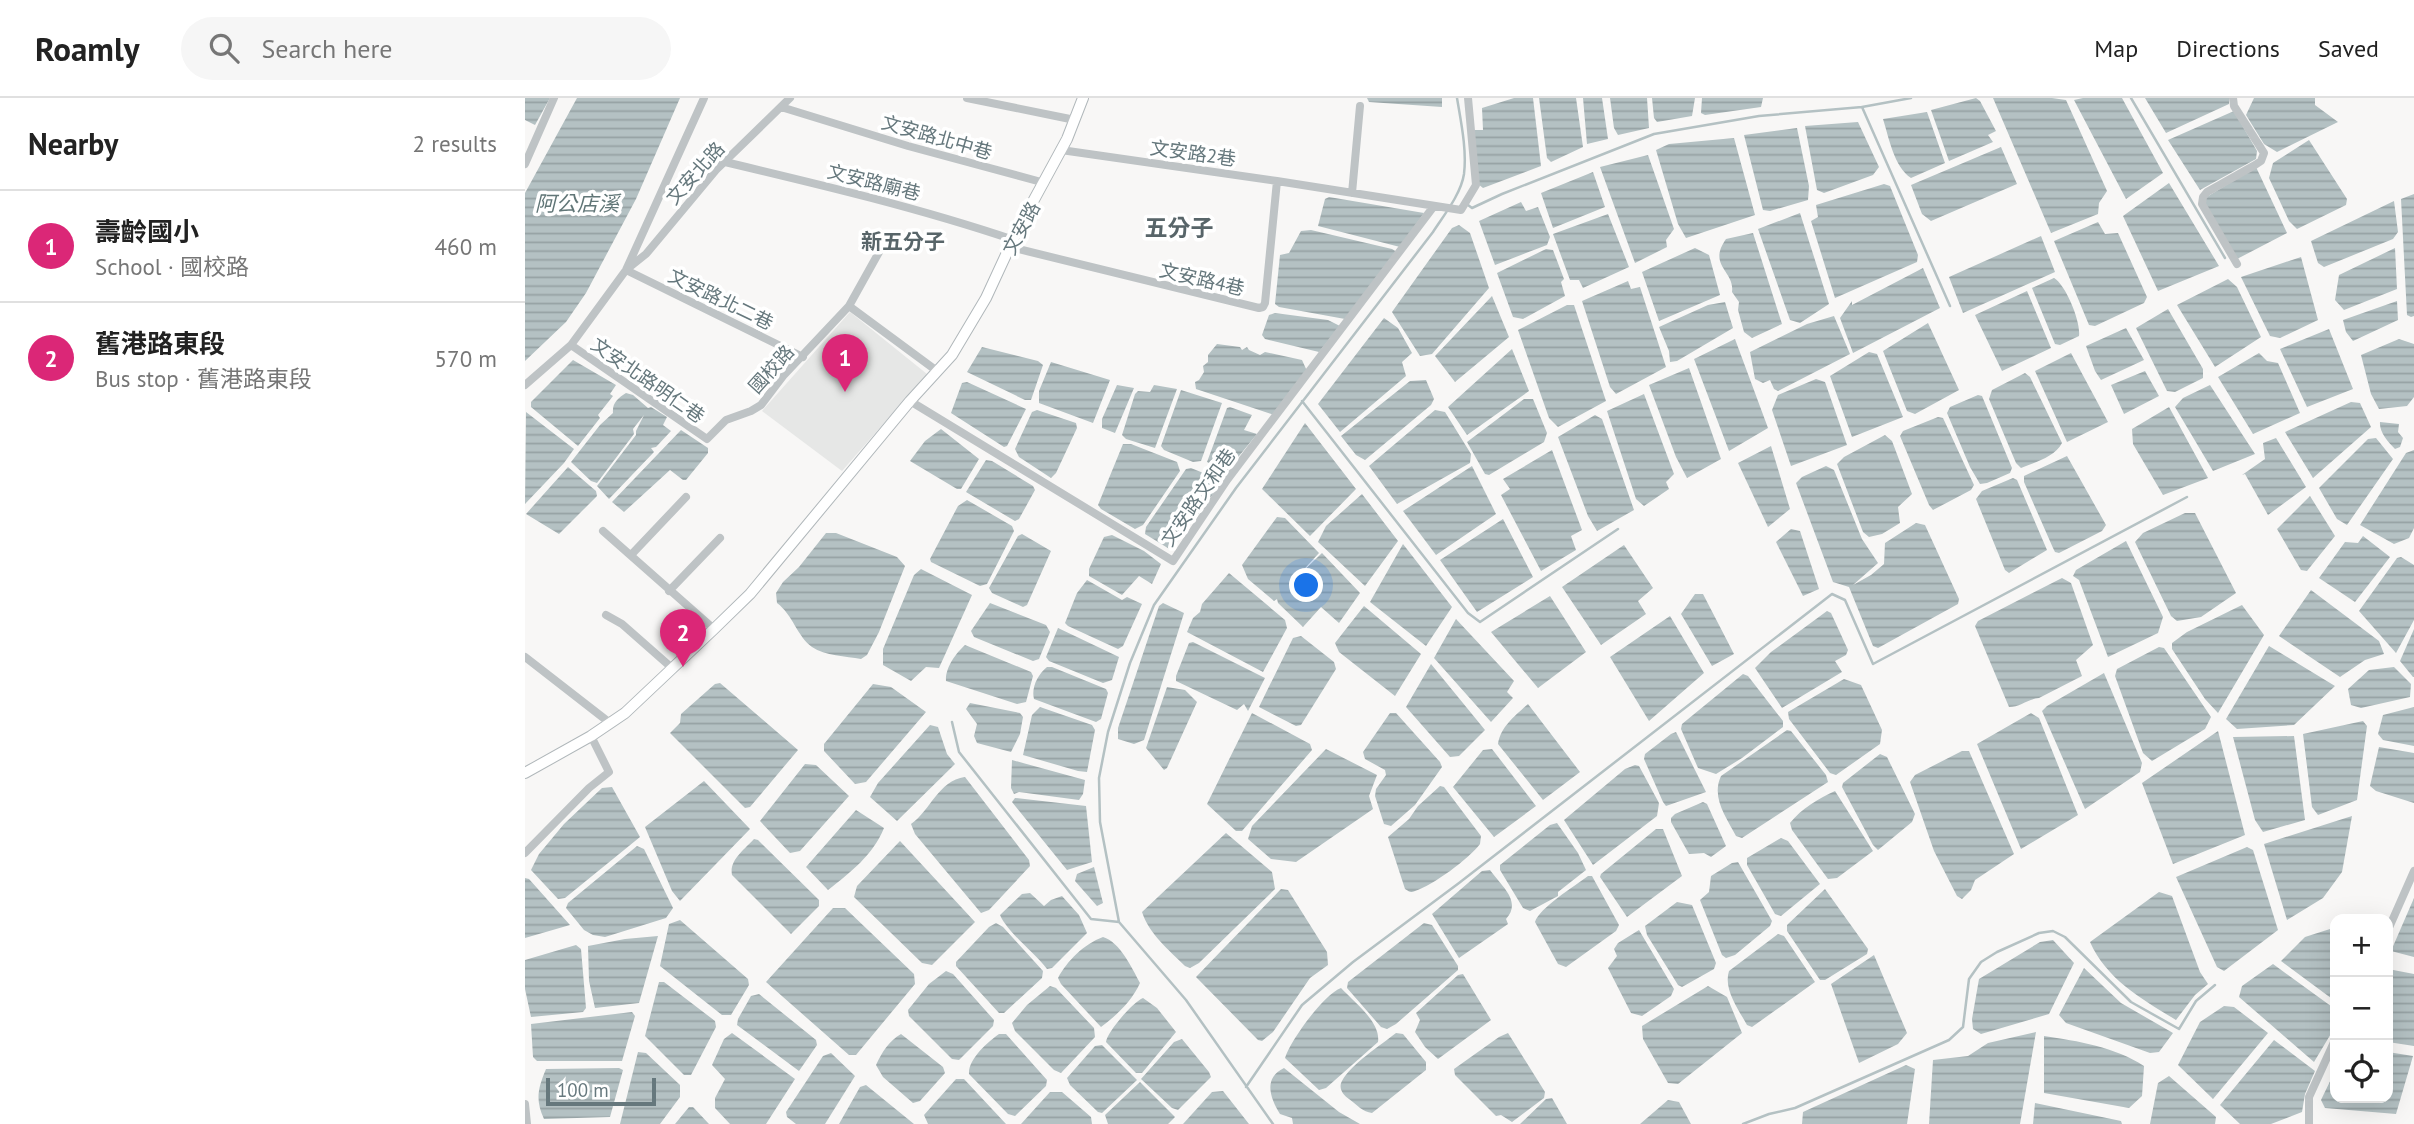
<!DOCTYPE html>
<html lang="en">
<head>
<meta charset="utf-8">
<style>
	body { margin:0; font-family:"PT Sans","Noto Sans TC",sans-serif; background:#f6f6f6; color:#222 }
	.controls { position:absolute; right:21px; bottom:21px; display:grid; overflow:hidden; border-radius:14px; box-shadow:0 7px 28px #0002 }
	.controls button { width:63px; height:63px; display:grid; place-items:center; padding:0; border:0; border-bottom:2px solid #e0e0e0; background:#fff; color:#222; font:35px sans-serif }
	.scale { position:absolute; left:21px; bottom:18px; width:110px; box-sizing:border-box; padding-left:7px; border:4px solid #66787d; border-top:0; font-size:19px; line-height:24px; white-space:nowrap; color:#66787d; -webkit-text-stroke:5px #fff; paint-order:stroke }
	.you { position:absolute; left:782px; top:488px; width:24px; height:24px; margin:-18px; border:5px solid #fff; border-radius:50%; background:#1a73e8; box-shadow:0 0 0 10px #1a73e833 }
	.badge { display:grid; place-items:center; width:46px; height:46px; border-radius:50%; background:#db2777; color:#fff; font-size:23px; font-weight:700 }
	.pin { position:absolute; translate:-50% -58px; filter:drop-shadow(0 2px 4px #0008) }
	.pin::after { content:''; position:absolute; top:37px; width:24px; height:21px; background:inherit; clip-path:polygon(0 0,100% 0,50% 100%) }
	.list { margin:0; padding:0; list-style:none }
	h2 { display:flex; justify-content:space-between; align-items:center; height:91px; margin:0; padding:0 28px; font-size:30px }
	h2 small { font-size:23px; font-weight:400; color:#767676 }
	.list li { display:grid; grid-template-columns:46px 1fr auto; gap:21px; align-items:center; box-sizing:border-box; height:112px; padding:0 28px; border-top:2px solid #e0e0e0 }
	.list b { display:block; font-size:26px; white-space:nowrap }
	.list p { margin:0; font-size:23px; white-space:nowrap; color:#767676 }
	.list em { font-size:23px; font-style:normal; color:#767676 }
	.icon { flex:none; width:38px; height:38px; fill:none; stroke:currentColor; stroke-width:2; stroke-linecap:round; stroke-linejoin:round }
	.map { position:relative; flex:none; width:1889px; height:1026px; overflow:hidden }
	header { display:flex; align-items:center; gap:42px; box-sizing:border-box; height:98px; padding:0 35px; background:#fff; border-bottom:2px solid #e0e0e0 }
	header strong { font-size:33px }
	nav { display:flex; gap:38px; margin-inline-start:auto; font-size:24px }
	.search { width:490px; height:63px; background:#f6f6f6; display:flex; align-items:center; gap:18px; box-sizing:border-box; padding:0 24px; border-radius:38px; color:#767676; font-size:26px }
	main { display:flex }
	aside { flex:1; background:#fff }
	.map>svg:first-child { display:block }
	.built { fill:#e6e7e6 }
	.water { fill:url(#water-rules) }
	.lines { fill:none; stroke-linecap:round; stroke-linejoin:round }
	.stream { stroke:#b4c1c3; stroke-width:2.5 }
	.secondary-casing { stroke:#b0b7ba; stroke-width:12 }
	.street { stroke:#bec3c5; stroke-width:8 }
	.secondary { stroke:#fff; stroke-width:10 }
	.labels { text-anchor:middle; stroke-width:7; stroke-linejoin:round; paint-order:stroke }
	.street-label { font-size:19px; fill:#66787d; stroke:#fff }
	.water-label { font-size:21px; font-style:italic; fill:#617677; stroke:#fff }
	.neighbourhood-label { font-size:21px; font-weight:bold; fill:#586569; stroke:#fff }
	.quarter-label { font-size:23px; font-weight:bold; fill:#586569; stroke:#fff }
</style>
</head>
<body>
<header>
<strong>Roamly</strong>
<div class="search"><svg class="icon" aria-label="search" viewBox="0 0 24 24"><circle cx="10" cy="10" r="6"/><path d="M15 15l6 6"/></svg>Search here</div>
<nav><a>Map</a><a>Directions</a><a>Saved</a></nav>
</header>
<main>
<aside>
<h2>Nearby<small>2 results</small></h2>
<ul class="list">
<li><span class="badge">1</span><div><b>壽齡國小</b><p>School · 國校路</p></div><em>460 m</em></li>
<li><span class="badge">2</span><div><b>舊港路東段</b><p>Bus stop · 舊港路東段</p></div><em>570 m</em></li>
</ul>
</aside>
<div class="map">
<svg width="1889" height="1026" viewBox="0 0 1889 1026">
	<defs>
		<pattern id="water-rules" width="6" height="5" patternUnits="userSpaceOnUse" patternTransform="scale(1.75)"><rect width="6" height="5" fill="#b4c1c3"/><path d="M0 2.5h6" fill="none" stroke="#96a2a4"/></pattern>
	</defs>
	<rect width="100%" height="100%" fill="#f8f7f6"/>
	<path class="built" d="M 325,214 L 402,276 L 317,373 L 237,313 Z"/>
	<path class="water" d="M 0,0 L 25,0 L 10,27 L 0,22 Z
		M 52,0 L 155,0 L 111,101 L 61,195 L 41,224 L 0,263 L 0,95 Z
		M 842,0 L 917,0 L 917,9 L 844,4 Z
		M 989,0 L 1008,0 L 1016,68 L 958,90 L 953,86 L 947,32 L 958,32 L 957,10 Z
		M 1014,0 L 1051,0 L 1058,49 L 1026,64 L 1022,60 Z
		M 1058,0 L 1077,0 L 1083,41 L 1062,46 Z
		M 1085,0 L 1122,0 L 1124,30 L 1093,37 L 1089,30 Z
		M 1127,0 L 1170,0 L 1167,18 L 1132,24 L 1129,20 Z
		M 1177,0 L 1238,0 L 1236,9 L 1180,17 L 1176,15 Z
		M 1451,0 L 1455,3 L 1471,33 L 1463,37 L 1468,44 L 1424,63 L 1406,12 Z
		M 1468,0 L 1527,0 L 1541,2 L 1582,93 L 1574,105 L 1573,116 L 1526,135 Z
		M 1558,0 L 1597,0 L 1638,75 L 1601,101 L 1549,2 Z
		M 1620,0 L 1704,0 L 1704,6 L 1641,35 Z
		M 1729,0 L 1790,0 L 1790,7 L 1813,24 L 1752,54 L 1739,46 L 1721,17 Z
		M 1709,13 L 1732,53 L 1731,61 L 1675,92 L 1643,42 Z
		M 1402,14 L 1420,65 L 1386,80 C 1369,69 1364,40 1358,21 Z
		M 1333,24 L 1354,69 L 1348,77 L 1299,95 L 1292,92 L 1280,28 Z
		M 1272,30 L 1284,88 L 1283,102 L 1245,113 L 1238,112 L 1219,37 Z
		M 1209,40 L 1230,117 L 1161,140 L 1153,126 L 1131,52 L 1144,46 Z
		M 1784,42 L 1822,101 L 1821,107 L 1772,131 L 1764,123 L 1744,80 L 1748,65 Z
		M 1476,49 L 1492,86 L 1406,123 L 1397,116 L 1386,87 Z
		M 1123,57 L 1149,131 L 1141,142 L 1142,149 L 1110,165 L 1075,69 Z
		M 1731,69 L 1762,135 L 1712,161 L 1675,103 Z
		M 1068,74 L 1080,109 L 1028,130 L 1016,95 Z
		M 1644,85 L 1694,168 L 1633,193 L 1598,118 Z
		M 1359,86 L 1365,88 L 1393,157 L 1392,164 L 1310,200 L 1286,123 L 1293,119 L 1291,107 Z
		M 1889,96 L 1889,218 L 1886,219 L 1882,217 L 1876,101 Z
		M 804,99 L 899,115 L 875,149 L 793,128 L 800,101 Z
		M 1869,103 L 1873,134 L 1868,141 L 1799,169 L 1793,165 L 1786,143 Z
		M 996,104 L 1001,113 L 1013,109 L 1025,139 L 1022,147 L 970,167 L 954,123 Z
		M 1275,115 L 1304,206 L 1275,225 L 1265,222 L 1233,131 Z
		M 1083,116 L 1104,169 L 1058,190 L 1054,182 L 1045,182 L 1028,136 Z
		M 1573,124 L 1580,136 L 1593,135 L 1622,199 L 1619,205 L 1570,228 L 1564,227 L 1529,143 Z
		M 934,127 L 945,135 L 964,190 L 907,256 L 895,258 L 867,214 L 927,130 Z
		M 786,132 L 867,151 L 872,154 L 820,221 L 754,209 L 750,206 L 755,157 L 764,155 L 776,133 Z
		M 1228,135 L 1257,226 L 1227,240 L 1219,234 L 1213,212 L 1214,204 L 1207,194 C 1210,173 1182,168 1201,141 Z
		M 1516,138 L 1530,174 L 1438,215 L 1424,179 Z
		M 1170,150 L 1184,157 L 1195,197 L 1134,223 L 1117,174 Z
		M 1870,150 L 1872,191 L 1819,212 L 1810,202 L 1814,177 Z
		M 1021,151 L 1028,152 L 1039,181 L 1036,184 L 1040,198 L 998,221 L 988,219 L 972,175 Z
		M 1776,159 L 1793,222 L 1755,240 L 1745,238 L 1716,179 Z
		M 1398,170 L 1415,210 L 1328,255 L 1315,220 L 1327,203 L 1327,207 Z
		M 1529,180 C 1541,187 1556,224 1554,238 L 1535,247 L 1530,246 L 1507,190 Z
		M 1703,181 L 1712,189 L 1736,239 L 1690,269 L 1652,207 Z
		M 1103,183 L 1106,191 L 1115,189 L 1141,269 L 1091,296 L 1085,289 L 1057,203 Z
		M 1502,193 L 1526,250 L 1477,273 L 1450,217 Z
		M 967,198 L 984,239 L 930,284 L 910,258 Z
		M 1872,203 L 1873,222 L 1828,243 L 1821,234 L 1818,222 Z
		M 1200,204 L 1208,230 L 1152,263 L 1145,264 L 1144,253 L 1134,229 L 1183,207 Z
		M 1042,207 L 1049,207 L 1081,303 L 1033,329 L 1024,320 L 993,232 Z
		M 1643,211 L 1678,271 L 1678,280 L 1650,294 L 1642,293 L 1611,230 Z
		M 750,215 L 803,222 L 815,228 L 794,254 L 740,241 L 737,237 L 744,217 Z
		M 1309,218 L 1325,256 L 1253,293 L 1249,291 L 1245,282 L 1238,285 L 1230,281 L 1225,254 L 1282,226 Z
		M 859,220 L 873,230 L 887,255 L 877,264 L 881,278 L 815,334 L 793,306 Z
		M 1403,225 L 1434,292 L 1390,316 L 1382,313 L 1358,253 Z
		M 1601,230 L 1619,262 L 1576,282 L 1570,273 L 1561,248 Z
		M 1804,231 L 1828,291 L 1782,309 L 1755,251 Z
		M 1210,241 L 1243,330 L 1204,353 L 1169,261 Z
		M 1874,241 L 1889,246 L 1889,299 L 1882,308 L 1854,311 L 1846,296 L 1836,257 Z
		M 692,246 L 715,249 L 717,252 L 722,249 L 724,252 L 735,257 L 740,254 L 777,262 L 782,273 L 749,317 L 671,291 L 670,284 L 674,282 L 679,274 L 678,268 L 683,264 L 683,257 Z
		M 457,249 L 513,263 L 518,267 L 506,302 L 500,302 L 442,274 Z
		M 987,251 L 1004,293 L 942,337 L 923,309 Z
		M 1344,254 L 1352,256 L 1378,319 L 1327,339 L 1305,278 Z
		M 1546,255 L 1583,324 L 1542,344 L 1510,273 Z
		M 1734,255 L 1742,263 L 1753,265 L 1775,315 L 1728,336 L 1693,279 Z
		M 48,262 L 91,287 L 85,296 L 88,298 L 73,317 L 75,320 L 53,348 L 6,309 L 6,304 Z
		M 526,264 L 585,282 L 568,325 L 514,305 L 514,293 Z
		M 1164,270 L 1196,361 L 1162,380 L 1151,359 L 1124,287 Z
		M 1620,273 L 1634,298 L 1599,316 L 1586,287 Z
		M 1500,275 L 1505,279 L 1537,345 C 1530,359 1510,364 1496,370 L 1491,365 L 1464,301 L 1467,292 Z
		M 1291,281 L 1300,284 L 1322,347 L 1266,368 L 1247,312 L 1253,297 Z
		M 901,282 L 909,301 L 906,307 L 840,362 L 831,357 L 816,338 L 885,283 Z
		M 442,284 L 501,311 L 482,348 L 479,349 L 426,315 L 437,285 Z
		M 592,287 L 609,290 L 590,335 L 577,330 L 577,321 Z
		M 629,287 L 652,291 L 630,350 L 601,341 L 597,337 L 610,296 L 613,293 L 625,294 Z
		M 1685,287 L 1730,356 L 1688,373 L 1650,309 L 1658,300 Z
		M 656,292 L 697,305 L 676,363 L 668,364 L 639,352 L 636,348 Z
		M 101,295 L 108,297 L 123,310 L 126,309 L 142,319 L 138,327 L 146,333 L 131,349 L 126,350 L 129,354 L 84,401 L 72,388 L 111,337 L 111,333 L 119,317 L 108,331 L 109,336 L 72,385 L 66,383 L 46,364 L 75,327 L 88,315 C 87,305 93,300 101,295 Z
		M 1119,296 L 1149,376 L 1141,384 L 1144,391 L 1119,408 L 1111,401 L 1082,313 Z
		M 1453,297 L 1457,298 L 1487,370 L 1485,375 L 1462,385 L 1455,386 L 1445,369 L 1422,315 L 1425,309 Z
		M 999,301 L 1008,301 L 1022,335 L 1019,344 L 964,377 L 960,376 L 942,344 Z
		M 1826,304 L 1835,305 L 1846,329 L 1788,380 L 1760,334 Z
		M 705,309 L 727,317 L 719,332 L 732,336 L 701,374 L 682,364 L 702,310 Z
		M 1644,309 L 1683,380 L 1638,397 L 1608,346 L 1607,331 Z
		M 512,312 L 551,325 L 552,330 L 531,375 L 526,380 L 494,359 L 490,351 L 507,314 Z
		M 910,312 L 920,314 L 946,356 L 945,365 L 872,406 L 844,368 Z
		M 1,314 L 49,351 L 39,365 L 0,406 Z
		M 1070,317 L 1077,321 L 1109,412 L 1072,433 L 1063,418 L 1033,339 Z
		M 1413,319 L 1418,320 L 1449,387 L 1446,392 L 1408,412 L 1404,407 L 1375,338 L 1378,333 Z
		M 1855,324 L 1874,326 L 1873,334 L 1878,340 L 1875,349 L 1870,351 C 1863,344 1854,334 1855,324 Z
		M 780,325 L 831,391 L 785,438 L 737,391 Z
		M 416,331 L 454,361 L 436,391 L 432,391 L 385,363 L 400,343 Z
		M 156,332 L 183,350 L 183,355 L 161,382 L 158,382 L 145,372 L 99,414 L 87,404 Z
		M 1360,337 L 1367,343 L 1387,396 L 1373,409 L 1375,425 L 1357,436 L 1344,439 L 1338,434 L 1312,366 L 1319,359 Z
		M 1751,340 L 1781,389 L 1743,417 L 1720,376 L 1717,377 L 1740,361 L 1738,345 Z
		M 1851,340 L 1868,361 L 1822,427 L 1812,421 L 1794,390 L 1843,341 Z
		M 598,346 L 606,346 L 652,364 L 655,373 L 618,427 L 610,431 L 576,411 L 573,407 Z
		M 1246,348 L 1265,411 L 1243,429 L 1213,365 Z
		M 1027,352 L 1057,432 L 1046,438 L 1051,452 L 1016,473 L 976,397 L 985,391 L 978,381 Z
		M 1889,352 L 1889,430 L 1884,440 L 1869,446 L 1835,427 L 1881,355 Z
		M 1542,358 L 1581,427 L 1577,433 L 1534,455 L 1530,454 L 1528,450 L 1499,384 L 1499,378 Z
		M 461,362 L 467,363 L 508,388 L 510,392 L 494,421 L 490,423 L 441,394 Z
		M 947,368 L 971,416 L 911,457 L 878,413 Z
		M 1301,368 L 1309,372 L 1337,441 L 1353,465 L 1328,487 L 1346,477 L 1359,466 L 1360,445 L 1391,425 L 1400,427 L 1434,501 L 1433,506 L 1353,550 L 1348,548 L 1324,489 L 1308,484 L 1271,385 L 1277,379 Z
		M 43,369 L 71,393 L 72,398 L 34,436 L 1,416 Z
		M 666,370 L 698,383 L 646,452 L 620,436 L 621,429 L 661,371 Z
		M 1488,380 L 1492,382 L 1522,452 L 1484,475 L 1480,472 L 1451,401 L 1457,393 Z
		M 837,396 L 873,443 L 840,488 L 793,444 L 801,428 Z
		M 1785,398 L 1810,438 L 1782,473 L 1776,472 L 1752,431 Z
		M 442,402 L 487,428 L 489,433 L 462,486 L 455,488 L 406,464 L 405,461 L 433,408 Z
		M 1660,415 L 1670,415 L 1711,495 L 1676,519 L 1652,523 L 1646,518 L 1610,444 L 1618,435 Z
		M 752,419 L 760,420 L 794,455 L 772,479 L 797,455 L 835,495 L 814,525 L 796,509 L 778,529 L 753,505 L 752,501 L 749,503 L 723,481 L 717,467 Z
		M 978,421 L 1008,479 L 952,514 L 915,462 Z
		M 1266,431 L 1275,433 L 1294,491 L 1278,498 L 1251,444 Z
		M 301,435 L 311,435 L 372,459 L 380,468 L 354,534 L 342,557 L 336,561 C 321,558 300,558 287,549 C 272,538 268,517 252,505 L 251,495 L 258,484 L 274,469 Z
		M 497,436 L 526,453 L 502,507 L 498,509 L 467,495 L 464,490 L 493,438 Z
		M 587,437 L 619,453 L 636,466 L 627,486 L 614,478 L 597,497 L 564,478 L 564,471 L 579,439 Z
		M 1838,438 L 1865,459 L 1830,504 L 1794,480 L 1820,444 L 1833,445 Z
		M 1601,443 L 1638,519 L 1633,535 L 1583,559 L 1554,482 L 1548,478 L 1551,472 Z
		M 878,446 L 927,509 L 901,548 L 845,504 Z
		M 1099,447 L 1128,490 L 1113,503 L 1121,516 L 1076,547 L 1037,489 Z
		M 1876,459 L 1889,467 L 1889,522 L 1871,555 L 1834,513 L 1872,460 Z
		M 396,471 L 447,497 L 414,570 L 401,569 L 386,583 L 358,567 L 358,551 L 389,477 Z
		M 704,475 L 760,522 L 762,530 L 738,574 L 662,534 L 668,520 L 675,514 L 677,506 Z
		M 1537,480 L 1546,485 L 1568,547 L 1551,562 L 1557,578 L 1514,600 C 1503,601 1495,609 1484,609 L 1450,528 L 1453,523 Z
		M 562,482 L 597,502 L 602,499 L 617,506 L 598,548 L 593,551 L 543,528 L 540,525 L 552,495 Z
		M 1786,492 L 1854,543 L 1859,556 L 1840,562 L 1815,579 L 1754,538 Z
		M 1170,496 L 1178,496 L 1209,556 L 1187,568 L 1156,516 Z
		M 1025,498 L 1061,554 L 1013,590 L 966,534 Z
		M 465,505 L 521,527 L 525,534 L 514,561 L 508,563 L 449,539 L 446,533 Z
		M 638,505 L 659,515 L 619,642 L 609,646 L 593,641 L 593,630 L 634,508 Z
		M 1717,507 L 1739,537 L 1693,615 L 1680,601 L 1647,551 L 1647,545 L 1662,534 Z
		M 839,508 L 896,556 L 870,598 L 814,554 L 810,545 Z
		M 1302,513 L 1306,515 L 1323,552 L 1321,557 L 1310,563 L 1317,574 L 1257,610 L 1230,570 L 1246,554 Z
		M 1145,518 L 1179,575 L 1124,623 L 1085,559 Z
		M 931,521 L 989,583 L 982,594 L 988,600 L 966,624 L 909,560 Z
		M 533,530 L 594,559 L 587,582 L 578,585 L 524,563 L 521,559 Z
		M 1889,531 L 1889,579 L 1888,579 L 1875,563 Z
		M 776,538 L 809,564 L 811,571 L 776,627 L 771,628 L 734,609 L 768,540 Z
		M 668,544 L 740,580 L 723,613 L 719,606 L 712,612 L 651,583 L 651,578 L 664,545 Z
		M 440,547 L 506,574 L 508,578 L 501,604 L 492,606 L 421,583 C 420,570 431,555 440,547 Z
		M 1744,548 L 1810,588 L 1769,627 L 1712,631 L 1701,621 Z
		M 1634,549 L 1639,550 L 1686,619 L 1680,631 L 1627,663 L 1618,655 L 1590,578 L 1592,571 Z
		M 906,566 L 960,632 L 934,658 L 925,659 L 881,609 Z
		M 522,569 L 527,569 L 581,591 L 583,595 L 576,621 L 571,624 L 509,601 C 506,590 513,576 522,569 Z
		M 1869,569 L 1886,586 L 1885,599 L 1836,610 L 1826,607 L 1823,591 L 1844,572 Z
		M 1579,575 L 1617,665 L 1615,674 L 1560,711 L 1517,613 L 1522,608 Z
		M 1218,576 L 1223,578 L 1258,623 L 1258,629 L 1217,660 L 1191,676 L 1173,670 L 1156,631 L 1157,626 Z
		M 1319,581 L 1336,587 L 1357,632 L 1355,646 L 1311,677 L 1305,675 L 1264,621 L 1263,614 Z
		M 195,585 L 273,652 L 225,709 L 220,710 L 145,635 L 155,625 L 156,616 L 190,586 Z
		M 348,586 L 366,589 L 401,614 L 341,684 L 330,686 L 299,653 L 299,646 Z
		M 642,589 L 660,592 L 672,604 L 642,670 L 639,672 L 621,650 Z
		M 445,605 L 495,615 L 498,619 L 495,636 L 486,654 L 452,645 L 449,638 L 452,626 L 441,611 Z
		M 1003,606 L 1055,674 L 1018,702 L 973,646 C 976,628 990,618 1003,606 Z
		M 515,609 L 567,627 L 570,632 L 562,674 L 553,673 L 498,657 L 507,617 Z
		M 1889,609 L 1889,648 L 1858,642 L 1853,636 L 1858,617 Z
		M 727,615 L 785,646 L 787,652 L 717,733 L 711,733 L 682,706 Z
		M 865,615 L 871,615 L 915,664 L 917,669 L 890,707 L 866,728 L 859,726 L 850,698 L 851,691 L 861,677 L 860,672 L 840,661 L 838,654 Z
		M 1506,615 L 1514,620 L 1553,717 L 1496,751 L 1452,646 Z
		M 1838,623 L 1842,628 L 1832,702 L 1793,717 L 1787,709 L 1778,636 Z
		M 405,627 L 413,629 L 422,656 L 430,666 L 372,723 L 345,699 L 353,685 Z
		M 1262,632 L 1266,633 L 1301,677 L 1303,684 L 1217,740 L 1211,738 C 1201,719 1186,699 1196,678 Z
		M 1693,633 L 1720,737 L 1648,766 L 1617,685 Z
		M 1151,634 L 1181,694 L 1141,708 L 1138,704 L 1119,661 L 1120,656 L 1146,636 Z
		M 1769,638 L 1780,722 L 1738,734 L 1730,722 L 1708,639 Z
		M 1854,649 L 1889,655 L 1889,705 L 1851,693 L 1845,688 Z
		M 801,651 L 852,677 L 844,698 L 848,711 L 771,764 L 746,761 L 723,741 L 727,728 Z
		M 967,651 L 1011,708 L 969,739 L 928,689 L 958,652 Z
		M 1437,653 L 1444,653 L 1489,756 L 1450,782 L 1446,792 L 1437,801 L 1432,798 L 1409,753 L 1385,684 L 1390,677 Z
		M 1355,656 L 1362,659 L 1390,716 L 1387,724 L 1353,752 L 1348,747 L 1317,689 L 1318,685 Z
		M 487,662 L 560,682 L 558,696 L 554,702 L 494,694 L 489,696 L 486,690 Z
		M 280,666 L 291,667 L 324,698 L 275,753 L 265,755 L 235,723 Z
		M 1110,667 L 1114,668 L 1134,705 L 1132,718 L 1068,767 L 1039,722 L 1100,671 Z
		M 440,679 L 504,762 L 505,768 L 464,812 L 456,815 L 390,736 L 386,726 C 406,712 413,683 440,679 Z
		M 179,683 L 225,731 L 155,803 L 147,793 L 120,729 Z
		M 915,688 L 919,689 L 956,738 L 955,746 C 945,760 907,788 890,793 C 885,795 885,794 880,791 L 863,739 L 884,721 L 893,708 Z
		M 87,689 L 115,739 L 40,800 L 33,801 L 6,772 L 14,756 L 39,726 L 77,690 Z
		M 1310,693 L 1348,753 L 1312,780 L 1303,781 L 1267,732 L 1265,725 C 1277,710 1293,701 1310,693 Z
		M 490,700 L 561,708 L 567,764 L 542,772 L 487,704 Z
		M 1178,704 L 1182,706 L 1201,748 L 1186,759 L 1179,755 L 1164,756 L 1146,724 L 1146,720 L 1150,716 Z
		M 331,712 L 359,730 C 348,757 326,774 303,792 L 281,769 Z
		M 1827,718 L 1817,774 L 1798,800 L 1762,822 L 1739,746 Z
		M 1032,725 L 1053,755 L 1061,772 L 1033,794 L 1033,798 L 1005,813 L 998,810 L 975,772 L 975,767 L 1025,727 Z
		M 1131,731 L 1138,731 L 1157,778 L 1102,819 L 1075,779 L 1076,776 Z
		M 701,735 L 747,774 L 750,791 L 674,865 L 665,870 L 660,868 C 644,852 624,836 617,814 Z
		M 1256,740 L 1263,743 L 1295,786 L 1256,818 L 1250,816 L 1222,767 L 1222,760 Z
		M 229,741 L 233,742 L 294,802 L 294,808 L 266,836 L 207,777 C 204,762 220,751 229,741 Z
		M 375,743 L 450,824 L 407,867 L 397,865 L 329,799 L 332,788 Z
		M 112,748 L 119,751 L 148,810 L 141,820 L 80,839 L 68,837 L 59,832 L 41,810 L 43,805 Z
		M 1722,749 L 1728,752 L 1753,832 L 1699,873 L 1692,869 L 1651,779 Z
		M 1213,764 L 1247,823 L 1245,828 L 1210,857 L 1201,860 L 1197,857 L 1175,802 L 1184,794 L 1186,778 L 1207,765 Z
		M 569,769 L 578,805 L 572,808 L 550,783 L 552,776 Z
		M 965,772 C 977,789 997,803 981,821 L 983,826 L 934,860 L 907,816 L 957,773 Z
		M 1063,778 L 1067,778 L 1094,827 L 1091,833 L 1041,869 L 1033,866 L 1010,824 C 1014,810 1050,788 1063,778 Z
		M 0,780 L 4,781 L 45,827 L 0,840 Z
		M 756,791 L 763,792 L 802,854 L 803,867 L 785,880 L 748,934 L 737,943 L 733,942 L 671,879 Z
		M 1300,791 L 1343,851 L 1342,856 L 1300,882 L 1295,882 L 1262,833 L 1262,827 Z
		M 1634,794 L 1647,798 L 1675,874 L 1683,886 L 1670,897 L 1651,922 C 1617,901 1582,882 1565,844 Z
		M 505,795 L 519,808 L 526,802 L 537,798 L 554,817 L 562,835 L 527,870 L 522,871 C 509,854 483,835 475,817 L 497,796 Z
		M 1889,800 L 1889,859 L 1866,853 Z
		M 1152,804 L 1167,807 L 1191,865 L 1189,871 L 1157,889 L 1153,887 L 1122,837 L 1120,828 Z
		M 308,810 L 320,810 L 389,876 L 390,886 L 331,957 L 324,957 L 241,884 Z
		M 155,822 L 223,881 L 224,887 L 206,917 L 197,917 L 135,868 L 144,826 Z
		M 471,825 L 478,829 L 518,873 L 517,880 L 479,915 L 474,915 L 431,868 L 431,864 L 464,829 Z
		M 899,825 L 907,827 L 933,868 L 933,872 L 871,926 L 862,931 L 856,929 L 822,890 L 823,884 Z
		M 1805,831 L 1810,831 L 1810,903 L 1756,863 L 1780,839 Z
		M 1114,832 L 1149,891 L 1146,898 L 1117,918 L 1106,915 L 1083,870 L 1092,858 L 1089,851 L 1093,845 Z
		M 1253,836 L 1259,838 L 1290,884 L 1227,929 L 1222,927 C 1214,912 1198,891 1204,873 Z
		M 133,838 L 114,905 L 70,910 L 64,883 L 63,848 L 100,841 Z
		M 578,839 C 595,844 607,870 615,885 C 607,903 591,918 576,929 L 536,886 L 533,880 C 542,863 559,846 578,839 Z
		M 1528,842 L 1549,865 L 1524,916 L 1456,936 L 1448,931 L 1447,921 L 1454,881 L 1515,844 Z
		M 51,847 L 56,851 L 61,910 L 58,914 L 6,919 L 0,891 L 0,862 Z
		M 1349,857 L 1382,935 L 1373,946 L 1334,965 L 1306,886 Z
		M 1748,866 L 1810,911 L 1810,929 L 1789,964 L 1714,899 L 1717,888 Z
		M 1559,870 L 1596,905 L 1648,935 L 1634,954 L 1625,955 L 1541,925 L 1534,917 Z
		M 1863,871 L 1889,876 L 1889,948 L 1863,944 Z
		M 421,873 L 428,876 L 469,922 L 468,928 L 434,962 L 427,961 L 384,918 L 383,912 L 404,886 Z
		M 938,876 L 966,922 L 913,961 L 900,949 L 890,934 L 895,922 L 891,915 L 933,877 Z
		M 134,884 L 139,884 L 190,923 L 191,929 L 166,977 L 159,977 L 120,938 Z
		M 525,888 L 531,890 L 569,930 L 570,939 L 536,975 L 529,972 L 490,933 L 487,925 L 502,907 Z
		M 1183,888 L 1202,899 L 1217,935 L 1153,986 L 1143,985 L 1118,941 L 1117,928 Z
		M 816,890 C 829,904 856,924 853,944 L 801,990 L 794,992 L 760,960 C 765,943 799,896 816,890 Z
		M 234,896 L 291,942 L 292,947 L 274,973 L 212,927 L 213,921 L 226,898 Z
		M 618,900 L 632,910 L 651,934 L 617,975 L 611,975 L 581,944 C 582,934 608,904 618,900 Z
		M 1699,908 L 1709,909 L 1743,935 L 1688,1001 L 1653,967 L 1675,924 Z
		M 107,914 L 110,918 L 97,963 L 12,963 L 8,959 L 6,926 Z
		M 1511,934 L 1495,1026 L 1404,1026 L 1408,962 L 1443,958 L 1463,945 Z
		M 207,935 L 270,981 L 241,1026 L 205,1026 L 190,1010 L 190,1000 L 200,981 L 187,967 L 199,941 Z
		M 871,935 L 878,936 L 901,964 L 901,972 L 847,1015 C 838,1014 832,1007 824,1001 C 818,997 813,990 817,983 C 826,966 856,947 871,935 Z
		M 983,935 L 1020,994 L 1019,1000 L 987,1024 L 976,1017 L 971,1018 L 930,977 L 929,971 L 974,939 Z
		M 376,936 L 418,969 L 420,975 L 395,1003 L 388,1005 L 358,979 L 351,967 C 357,954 364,943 376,936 Z
		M 474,936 L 481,936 L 522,982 L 521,988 L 490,1018 L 483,1016 L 444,976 C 443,961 463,944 474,936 Z
		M 1519,938 C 1553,943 1590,949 1619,968 L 1617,998 L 1604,1010 L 1519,995 Z
		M 657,941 L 684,974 L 686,979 L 653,1012 L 647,1010 L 616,981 L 649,944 Z
		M 1749,942 L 1790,973 L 1780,996 L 1777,1014 L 1746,1026 L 1715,1026 L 1695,1007 Z
		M 577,947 L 612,982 L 577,1015 L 573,1014 L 545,987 L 542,980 L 570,948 Z
		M 113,954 L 121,955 L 155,987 L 155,999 L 135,1026 L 95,1026 Z
		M 1863,954 L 1888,958 L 1871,1016 L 1800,1010 L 1796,1002 L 1810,973 L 1810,1000 L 1863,1000 Z
		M 306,955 L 330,978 L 300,1026 L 271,1026 L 262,1019 L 261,1014 L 298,958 Z
		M 1381,967 L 1390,971 L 1382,1026 L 1277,1026 L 1278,1014 Z
		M 94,970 L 98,972 L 85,1019 L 19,1021 C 10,1002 13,990 21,971 Z
		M 759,970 L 814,1014 L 835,1026 L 768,1026 L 767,1020 L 755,1016 C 745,1000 738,980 759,970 Z
		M 1644,978 L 1691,1019 L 1690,1026 L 1625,1026 L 1633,985 Z
		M 431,981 L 439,981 L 481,1026 L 403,1026 L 399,1017 Z
		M 615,984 L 650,1019 L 643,1026 L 583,1026 L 580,1017 Z
		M 341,987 L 389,1026 L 314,1026 L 335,989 Z
		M 698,993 L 724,1026 L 658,1026 L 687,994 Z
		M 525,994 L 537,994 L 566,1019 L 567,1026 L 496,1026 Z
		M 1027,1000 L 1042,1026 L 995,1026 L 1021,1001 Z
		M 1143,1002 L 1154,1004 L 1166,1026 L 1115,1026 Z
		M 1510,1005 L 1596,1023 L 1597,1026 L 1508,1026 Z
		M 164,1009 L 168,1009 L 184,1026 L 150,1026 Z"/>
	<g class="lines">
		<path class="stream" d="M 1606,0 L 1700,160
			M 1337,9 L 1425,208
			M 943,107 L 947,110 L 977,96 L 1129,36 L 1234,18 L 1337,9 L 1386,0
			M 777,303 L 943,515 L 955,524 L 1093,431
			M 427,624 L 434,654 L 566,821 L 594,824
			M 721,989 L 777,907 L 828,864 L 934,785 L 1307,496 L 1320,502 L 1348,566 L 1662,399
			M 748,1026 L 661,902 L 594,824 L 575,724 L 574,680 L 583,634 L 605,565 L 629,507 L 711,390 L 908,134 C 919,117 936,96 939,76 C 942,52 936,24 932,0
			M 1218,1026 L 1244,1016 L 1270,1010 L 1424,942 L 1438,929 L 1444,881 L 1456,864 L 1472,854 L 1514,835 L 1528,833 L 1540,839 L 1606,904 L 1654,931 L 1671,903 L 1690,887"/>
		<g class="secondary-casing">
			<path id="secondary" d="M 0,675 L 66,638 L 100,615 L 189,531 L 225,496 L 385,303 L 427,257 L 461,200 L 492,133 L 542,41 L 558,0"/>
		</g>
		<path class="street" d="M 265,0 L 191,72 L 121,156 L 101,172 L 278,259
			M 442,0 L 550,22
			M 1708,0 L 1709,8 L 1739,55 L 1736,63 L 1730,67 L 1682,94 L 1678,99 L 1677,106 L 1712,166
			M 256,9 L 383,48 L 520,85
			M 536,52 L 752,83 L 936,112 L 951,87 L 943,0
			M 200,64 C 297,87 394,110 489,142
			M 0,66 L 29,0
			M 827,95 L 835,8
			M 485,149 L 734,210 L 738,209 L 740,205 L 752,83
			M 324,208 L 412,273
			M 46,247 L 182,341 L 201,322 L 226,313 L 236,307 L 258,278 L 324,208 L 358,147
			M 0,287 L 46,247 L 101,172 L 179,0
			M 385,303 L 648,463 L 702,382 L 909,108
			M 78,433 L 189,531
			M 106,457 L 161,399
			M 144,493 L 195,440
			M 81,517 L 97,526 L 147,570
			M 0,559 L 85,625
			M 0,755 L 64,690 L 84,674 L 66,638
			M 1863,832 L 1889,773
			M 0,1006 L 2,1026
			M 1784,1026 L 1784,999 L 1810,942"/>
		<use href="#secondary" class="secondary"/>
	</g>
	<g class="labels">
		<g class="street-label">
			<text transform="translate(412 39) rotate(16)" y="7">文安路北中巷</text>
			<text transform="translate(668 55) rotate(8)" y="7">文安路2巷</text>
			<text transform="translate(170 75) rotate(-48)" y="7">文安北路</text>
			<text transform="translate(349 84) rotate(14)" y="7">文安路廟巷</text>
			<text transform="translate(496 130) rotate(-62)" y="7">文安路</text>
			<text transform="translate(677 181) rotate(13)" y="7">文安路4巷</text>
			<text transform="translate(196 201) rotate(26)" y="7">文安路北二巷</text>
			<text transform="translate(246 271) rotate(-48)" y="7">國校路</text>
			<text transform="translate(123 282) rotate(35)" y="7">文安北路明仁巷</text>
			<text transform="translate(673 399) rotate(-55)" y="7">文安路文和巷</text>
		</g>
		<g class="water-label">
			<text x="52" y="113">阿公店溪</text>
		</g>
		<g class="neighbourhood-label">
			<text x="378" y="151">新五分子</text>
		</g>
		<g class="quarter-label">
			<text x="654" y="138">五分子</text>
		</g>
	</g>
</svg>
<div class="controls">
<button>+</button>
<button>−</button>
<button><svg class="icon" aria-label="locate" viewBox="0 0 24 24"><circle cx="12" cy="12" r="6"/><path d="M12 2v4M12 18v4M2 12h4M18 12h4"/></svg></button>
</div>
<div class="scale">100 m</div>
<div class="you"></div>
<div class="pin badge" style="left:320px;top:294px">1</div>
<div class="pin badge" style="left:158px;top:569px">2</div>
</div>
</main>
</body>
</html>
